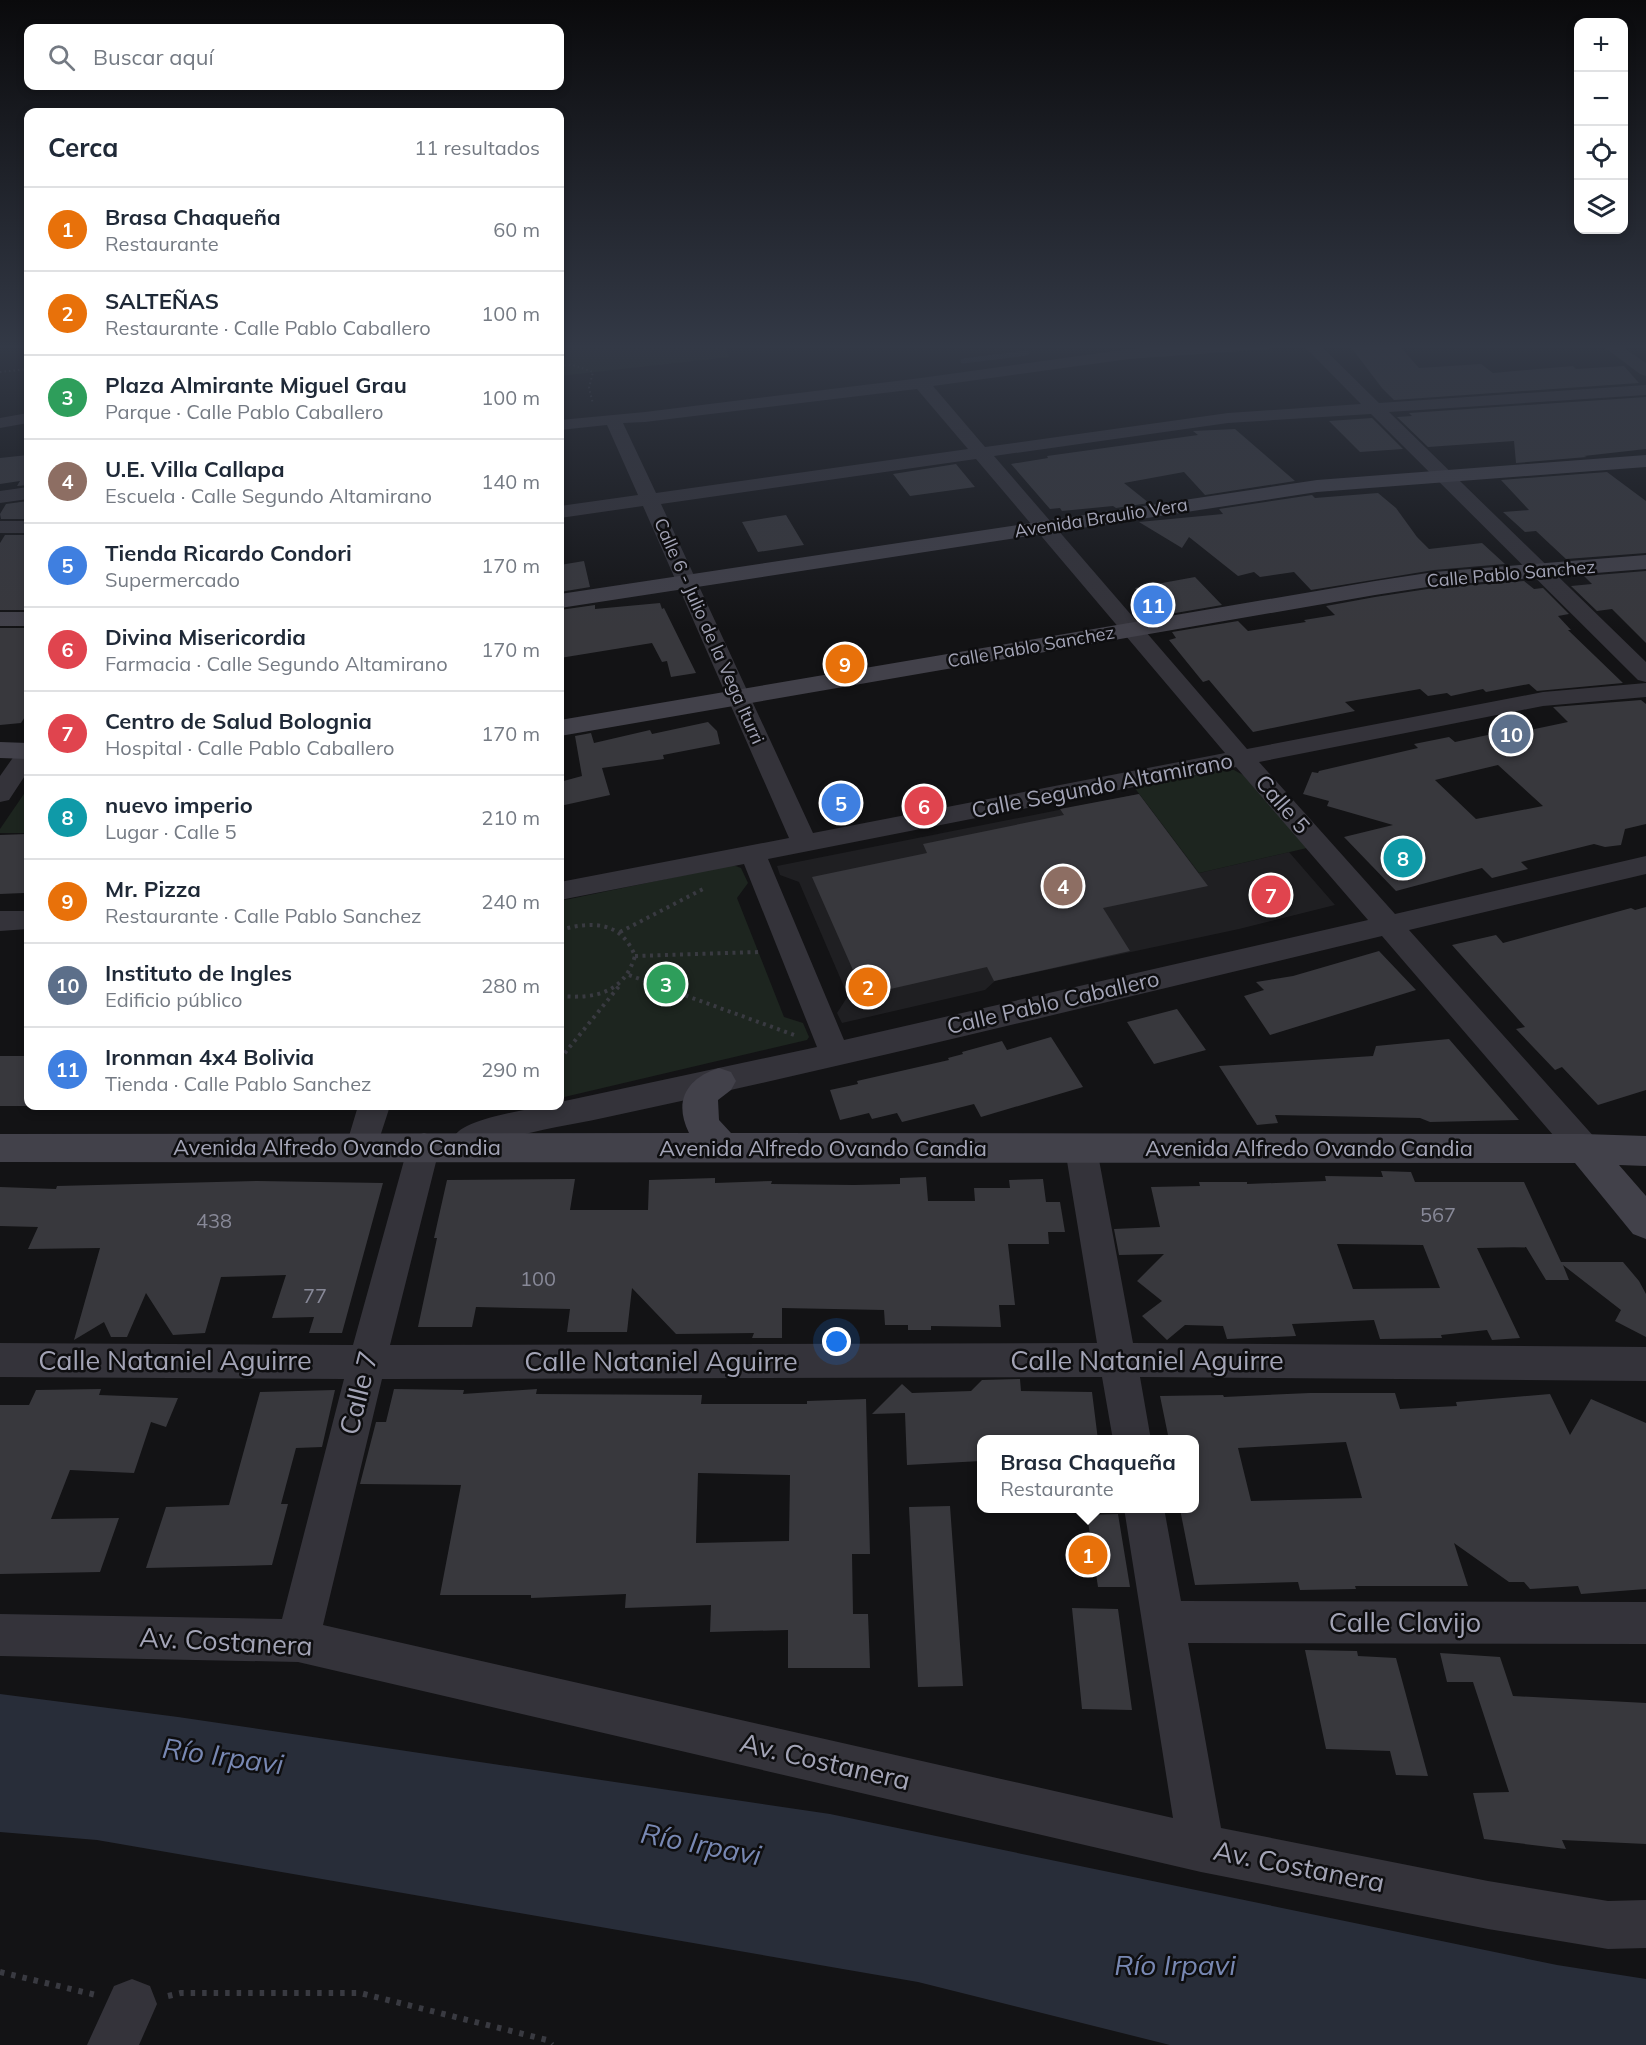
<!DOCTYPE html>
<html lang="es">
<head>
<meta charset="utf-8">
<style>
	body { margin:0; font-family:Mulish,sans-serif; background:#f6f6f7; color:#1f2937 }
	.controls { position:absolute; right:18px; top:18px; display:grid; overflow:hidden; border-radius:12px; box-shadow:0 3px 9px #0003 }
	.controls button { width:54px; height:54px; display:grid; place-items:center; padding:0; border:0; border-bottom:2px solid #e0e1e3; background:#fff; color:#1f2937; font:30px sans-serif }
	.you { position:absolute; left:837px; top:1342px; width:21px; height:21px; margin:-15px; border:4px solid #fff; border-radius:50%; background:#1a73e8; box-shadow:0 0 0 9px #1a73e833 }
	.badge { display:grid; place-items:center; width:39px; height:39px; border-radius:50%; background:#0f766e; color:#fff; font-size:20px; font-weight:700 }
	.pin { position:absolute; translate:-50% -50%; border:3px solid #fff; box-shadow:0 2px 6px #0006 }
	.popup { position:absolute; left:977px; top:1435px; width:222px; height:78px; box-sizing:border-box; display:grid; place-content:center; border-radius:12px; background:#fff; filter:drop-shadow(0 2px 4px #0005); font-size:20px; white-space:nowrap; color:#747a83 }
	.popup b { font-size:22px; color:#1f2937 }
	.popup::after { content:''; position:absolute; left:50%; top:100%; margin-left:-12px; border:12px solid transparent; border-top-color:#fff }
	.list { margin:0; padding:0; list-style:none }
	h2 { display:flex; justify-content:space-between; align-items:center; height:78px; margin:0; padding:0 24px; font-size:26px }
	h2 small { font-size:20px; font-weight:400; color:#747a83 }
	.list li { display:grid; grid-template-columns:39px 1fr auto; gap:18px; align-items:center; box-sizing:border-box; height:84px; padding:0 24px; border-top:2px solid #e0e1e3 }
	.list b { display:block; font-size:22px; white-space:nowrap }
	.list p { margin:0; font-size:20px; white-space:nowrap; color:#747a83 }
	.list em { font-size:20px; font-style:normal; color:#747a83 }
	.icon { flex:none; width:33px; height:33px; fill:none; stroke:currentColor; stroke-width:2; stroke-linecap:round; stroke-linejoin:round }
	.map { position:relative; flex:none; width:1646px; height:2045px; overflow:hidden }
	.search { position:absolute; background:#fff; box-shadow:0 3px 9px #0003; left:24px; top:24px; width:540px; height:66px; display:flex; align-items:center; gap:15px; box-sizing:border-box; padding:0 21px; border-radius:12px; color:#747a83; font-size:22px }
	.panel { position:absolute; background:#fff; box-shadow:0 3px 9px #0003; left:24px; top:108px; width:540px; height:1002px; border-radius:12px }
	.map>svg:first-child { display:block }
	.built { fill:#1f1f22 }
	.green { fill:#1d251f }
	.water { fill:#282d39 }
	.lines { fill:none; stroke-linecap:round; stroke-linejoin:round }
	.stream { stroke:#282d39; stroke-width:5 }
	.building { fill:#38383d; fill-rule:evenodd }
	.path-far2 { stroke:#393a41; stroke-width:2; stroke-dasharray:1.5 3; stroke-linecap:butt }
	.path-far1 { stroke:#393a41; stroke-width:4; stroke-dasharray:3 4.5; stroke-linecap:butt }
	.path { stroke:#393a41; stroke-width:6; stroke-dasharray:4.5 7; stroke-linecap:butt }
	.street { fill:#34333a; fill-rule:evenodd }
	.secondary { fill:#42414a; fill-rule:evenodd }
	.labels { text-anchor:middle; stroke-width:5; stroke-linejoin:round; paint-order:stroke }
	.far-street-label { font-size:18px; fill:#a3a4b6; stroke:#0e0e10 }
	.number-label { font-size:20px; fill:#888998 }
	.street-label { font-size:22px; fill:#a3a4b6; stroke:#0e0e10 }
	.near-street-label { font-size:27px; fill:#a3a4b6; stroke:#0e0e10 }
	.near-water-label { font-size:28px; font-style:italic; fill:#7888b3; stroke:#0e0e10 }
</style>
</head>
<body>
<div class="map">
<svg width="1646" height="2045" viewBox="0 0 1646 2045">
	<rect width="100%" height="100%" fill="#131315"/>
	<path class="built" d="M 1139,794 L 1199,873 L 1289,852 L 1335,905 L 1239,929 L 995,981 L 985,990 L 842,1023 L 837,1013 L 848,996 L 799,882 L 780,875 L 777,866 Z"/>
	<path class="green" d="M 560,344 L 766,344 L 726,349 L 730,357 L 560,376 Z
		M 1221,770 L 1234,770 L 1245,776 L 1307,848 L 1199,873 L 1134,787 Z
		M 28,788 L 28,833 L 0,833 L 0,829 Z
		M 733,865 L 741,868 L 748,883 L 737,898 L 784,1017 L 803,1023 L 809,1037 L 807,1040 L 560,1098 L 560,901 Z"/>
	<path class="water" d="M 0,1694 L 178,1717 L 830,1814 L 1557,1965 L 1646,1979 L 1646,2045 L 1170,2045 L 918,1982 L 97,1840 L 0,1832 Z"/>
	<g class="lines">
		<path class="stream" d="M 963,361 L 1027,353"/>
	</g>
	<path class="building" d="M 1398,344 L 1419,368 L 1481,364 L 1493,373 L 1573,366 L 1576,369 L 1624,366 L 1639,383 L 1394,400 L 1382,388 L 1350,346 Z
		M 1646,397 L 1646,449 L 1584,456 L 1587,457 L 1516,463 L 1514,441 L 1428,447 L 1397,417 L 1412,416 L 1409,413 Z
		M 1372,418 L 1403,449 L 1360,452 L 1329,421 Z
		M 1235,429 L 1295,481 L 1205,495 L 1184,472 L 1124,483 L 1149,503 L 1116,508 L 1113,506 L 1062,511 L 1060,508 L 1050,509 L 1011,464 L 1048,458 L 1047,456 L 1198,435 L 1193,431 Z
		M 28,455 L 28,485 L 17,486 L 20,481 L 0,484 L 0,458 Z
		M 956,464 L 975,487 L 910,496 L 893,474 Z
		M 1607,472 L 1646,501 L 1646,553 L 1566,559 L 1536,531 L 1525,532 L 1503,512 L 1529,510 L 1501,480 Z
		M 1378,493 L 1396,508 L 1417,537 L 1429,549 L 1482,543 L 1505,564 L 1434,570 L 1311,590 L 1294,572 L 1260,577 L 1254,572 L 1238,576 L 1189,537 L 1182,548 L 1139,522 L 1223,514 L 1219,509 L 1312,495 L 1315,498 Z
		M 28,501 L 28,519 L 1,519 L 0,514 L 6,504 Z
		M 786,515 L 804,545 L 758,552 L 742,522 Z
		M 5,535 L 28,535 L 28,610 L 0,610 L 0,543 Z
		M 584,561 L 590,587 L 560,592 L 560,565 Z
		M 1646,571 L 1646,643 L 1612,609 L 1597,611 L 1571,586 L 1592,584 L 1584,576 Z
		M 1195,577 L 1222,605 L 1158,616 L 1135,588 Z
		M 1524,581 L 1534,589 L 1543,588 L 1569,614 L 1558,616 L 1571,630 L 1568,630 L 1623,683 L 1537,691 L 1529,684 L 1486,692 L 1483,689 L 1451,696 L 1447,693 L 1428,696 L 1420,689 L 1345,702 L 1355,711 L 1253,732 L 1209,680 L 1203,682 L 1169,640 L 1176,638 L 1172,632 L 1238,621 L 1248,631 L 1306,622 L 1304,620 L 1335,615 L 1326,606 L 1375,597 L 1434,588 Z
		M 660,603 L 662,609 L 664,608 L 696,673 L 671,677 L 667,661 L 662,662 L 652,643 L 560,658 L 560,610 L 595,605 L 595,609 Z
		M 0,628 L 28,628 L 28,712 L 21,723 L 0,725 Z
		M 1641,700 L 1646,704 L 1646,824 L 1625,829 L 1621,845 L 1605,847 L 1594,844 L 1521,862 L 1528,869 L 1492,878 L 1482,868 L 1396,891 L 1344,837 L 1393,825 L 1327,806 L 1329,801 L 1303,794 L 1312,772 L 1318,773 L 1319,771 L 1418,748 L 1414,744 L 1449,737 L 1455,742 L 1511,730 L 1515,733 L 1568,722 L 1553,707 ZM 1498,765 L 1543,806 L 1476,819 L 1435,780 Z
		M 708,722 L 717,731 L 720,744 L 663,755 L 664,759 L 602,768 L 610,795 L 560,806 L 560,782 L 582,776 L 575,736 L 591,733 L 594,743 L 650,730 L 652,734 Z
		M 1139,794 L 1208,886 L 1103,908 L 1130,951 L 994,981 L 987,967 L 864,995 L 812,877 L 927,853 L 923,844 L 1064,815 L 1060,809 Z
		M 28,834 L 28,885 L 24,893 L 0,894 L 0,835 Z
		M 1646,907 L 1646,1090 L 1598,1105 L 1562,1067 L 1555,1070 L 1516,1029 L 1525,1027 L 1452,945 L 1496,935 L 1503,943 L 1631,908 L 1635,910 Z
		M 1379,951 L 1416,990 L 1270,1035 L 1244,996 L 1264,990 L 1256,982 L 1293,976 Z
		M 1177,1009 L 1206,1050 L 1154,1064 L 1127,1022 Z
		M 1051,1037 L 1083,1087 L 981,1117 L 974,1104 L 902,1122 L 897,1113 L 872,1119 L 869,1113 L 840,1120 L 830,1090 L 858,1084 L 857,1081 L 949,1060 L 948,1058 L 963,1054 L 962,1052 L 1002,1041 L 1007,1050 Z
		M 1449,1039 L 1519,1120 L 1430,1122 L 1420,1118 L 1275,1115 L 1278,1123 L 1257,1125 L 1219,1066 L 1373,1056 L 1376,1046 Z
		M 0,1056 L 28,1056 L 28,1106 L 0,1106 Z
		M 1381,1171 L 1411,1172 L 1415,1182 L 1524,1182 L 1561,1262 L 1623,1262 L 1639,1281 L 1646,1294 L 1646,1337 L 1615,1321 L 1621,1310 L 1563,1265 L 1569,1280 L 1546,1280 L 1526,1247 L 1477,1248 L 1520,1338 L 1492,1340 L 1487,1330 L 1441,1335 L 1442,1338 L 1380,1339 L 1374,1320 L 1292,1324 L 1296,1336 L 1227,1339 L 1223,1326 L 1185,1325 L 1167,1340 L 1142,1316 L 1162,1301 L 1137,1281 L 1164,1254 L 1119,1255 L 1114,1229 L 1160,1227 L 1151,1187 L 1200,1186 L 1199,1182 L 1247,1182 L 1247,1184 L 1326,1181 L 1325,1176 L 1383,1177 ZM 1337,1244 L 1423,1245 L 1440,1288 L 1353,1289 Z
		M 926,1177 L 928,1201 L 975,1201 L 974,1188 L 1010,1188 L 1009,1180 L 1043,1179 L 1046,1202 L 1060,1202 L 1065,1232 L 1048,1232 L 1049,1244 L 1008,1244 L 1015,1305 L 999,1305 L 1001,1327 L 931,1326 L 931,1330 L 908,1330 L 908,1325 L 885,1325 L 884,1310 L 782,1308 L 782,1338 L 752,1338 L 754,1333 L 676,1334 L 632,1288 L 627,1332 L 567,1332 L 570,1309 L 476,1307 L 472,1327 L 418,1327 L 437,1238 L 434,1238 L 447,1180 L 575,1179 L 570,1210 L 648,1210 L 649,1180 L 715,1178 L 715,1183 L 772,1181 L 771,1184 L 854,1185 L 900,1184 L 900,1178 Z
		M 258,1181 L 383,1183 L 342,1333 L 309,1333 L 314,1317 L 272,1318 L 286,1275 L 221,1277 L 205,1333 L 173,1335 L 146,1293 L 127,1337 L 111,1337 L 104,1322 L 74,1340 L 100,1248 L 28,1249 L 38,1227 L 0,1226 L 0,1187 L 56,1189 L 57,1186 Z
		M 1020,1379 L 1021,1391 L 1092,1392 L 1098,1440 L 981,1440 L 981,1461 L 907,1465 L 905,1413 L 872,1414 L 902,1384 L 912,1393 L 971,1391 L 982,1380 Z
		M 101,1389 L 99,1395 L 178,1398 L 166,1427 L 151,1422 L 134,1473 L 70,1470 L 51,1519 L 119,1518 L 100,1572 L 0,1574 L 0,1405 L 29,1405 L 36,1390 Z
		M 394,1389 L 464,1390 L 463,1394 L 537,1389 L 536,1394 L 702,1395 L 701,1404 L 807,1404 L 807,1401 L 866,1399 L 870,1554 L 852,1554 L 853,1614 L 868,1614 L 870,1668 L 788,1668 L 788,1630 L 710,1632 L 711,1605 L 625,1608 L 626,1594 L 531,1598 L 531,1595 L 440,1595 L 461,1485 L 360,1484 L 376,1422 L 386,1422 ZM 698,1473 L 790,1475 L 789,1541 L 696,1543 Z
		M 335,1390 L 322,1447 L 296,1448 L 281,1504 L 288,1504 L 272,1565 L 146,1568 L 166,1507 L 229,1505 L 260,1392 Z
		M 1310,1393 L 1395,1393 L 1400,1409 L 1457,1406 L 1456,1402 L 1550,1394 L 1570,1435 L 1591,1399 L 1646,1423 L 1646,1589 L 1581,1594 L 1578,1586 L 1530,1589 L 1524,1582 L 1509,1582 L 1454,1543 L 1468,1586 L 1355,1586 L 1356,1589 L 1300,1590 L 1298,1582 L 1195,1585 L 1180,1509 L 1194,1509 L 1194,1440 L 1169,1440 L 1160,1396 L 1223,1395 L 1224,1397 ZM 1346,1442 L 1362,1498 L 1251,1501 L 1238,1448 Z
		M 950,1506 L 963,1686 L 918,1687 L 909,1507 Z
		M 1118,1514 L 1130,1587 L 1098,1587 L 1087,1515 Z
		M 1072,1608 L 1118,1609 L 1132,1710 L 1082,1709 Z
		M 1305,1650 L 1357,1651 L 1358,1656 L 1396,1658 L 1428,1776 L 1396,1775 L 1390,1751 L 1326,1749 Z
		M 1440,1653 L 1500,1657 L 1513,1696 L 1646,1703 L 1646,1844 L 1562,1840 L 1566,1849 L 1484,1839 L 1473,1793 L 1509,1792 L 1473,1682 L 1447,1682 Z"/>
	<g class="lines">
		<path class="path-far2" d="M 560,366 L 573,365 L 593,372 L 589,388 L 593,404
			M 0,372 L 28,369"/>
		<path class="path-far1" d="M 560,930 C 592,921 621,921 635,956 C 624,993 595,999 560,996
			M 620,932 L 705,888
			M 635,956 L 759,952
			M 629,975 L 797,1036
			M 560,1059 L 620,985"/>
		<path class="path" d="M 0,1972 L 96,1995
			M 168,1996 L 181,1993 L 360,1993 L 547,2040 L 552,2045"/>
		<path class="street" d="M 1209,344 L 1278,344 L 1270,349 L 1129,359 L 933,386 L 985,447 L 1228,413 L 1361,404 L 1302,344 L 1319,344 L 1379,403 L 1646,385 L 1646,395 L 1389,412 L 1646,662 L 1646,682 L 1638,680 L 1371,414 L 1228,423 L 994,456 L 1247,749 L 1543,692 L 1646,683 L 1646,697 L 1543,706 L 1259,762 L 1395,914 L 1646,856 L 1646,874 L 1409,930 L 1596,1139 L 1600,1148 L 1596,1157 L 1584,1161 L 1572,1157 L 1382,936 C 1123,998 864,1062 603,1118 C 566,1126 527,1131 491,1144 C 473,1151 475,1163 452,1155 L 448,1146 C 452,1137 458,1130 467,1126 C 486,1116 538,1106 560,1106 L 560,1102 L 817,1047 L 744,864 L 560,900 L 560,882 L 789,838 L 643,506 L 560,518 L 560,506 L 638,495 L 607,425 L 560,430 L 560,420 L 645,412 L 921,378 L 1129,349 ZM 917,389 L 968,449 L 656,493 L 623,423 L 645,422 ZM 976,459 L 1225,753 L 813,833 L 661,504 ZM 1236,767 L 1368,920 L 844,1040 L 768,859 Z
			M 1600,344 L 1618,344 L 1646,363 L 1646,376 L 1640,374 Z
			M 28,413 L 28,423 L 0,428 L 0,418 Z
			M 28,487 L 28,499 L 0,503 L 0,491 Z
			M 0,521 L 28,521 L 28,533 L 0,533 Z
			M 28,747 L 28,771 L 9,800 L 0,802 L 0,776 L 19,749 Z
			M 0,911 L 28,911 L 28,929 L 0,931 Z
			M 358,1106 L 390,1106 L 374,1155 L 362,1159 L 350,1155 L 346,1146 Z
			M 424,1133 L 436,1137 L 440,1146 L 390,1345 L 1097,1343 L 1065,1149 L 1069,1140 L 1081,1136 L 1093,1140 L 1097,1149 L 1133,1343 L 1646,1347 L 1646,1381 L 1140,1377 L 1151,1440 L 1113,1440 L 1102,1377 L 382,1379 L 323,1625 L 1173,1818 L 1124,1508 L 1164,1508 L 1181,1601 L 1646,1602 L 1646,1644 L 1188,1643 L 1221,1828 L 1488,1881 L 1608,1901 L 1646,1900 L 1646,1948 L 1608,1949 L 1488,1929 L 1201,1872 L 298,1662 L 0,1656 L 0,1614 L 282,1619 L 344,1379 L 0,1377 L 0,1343 L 353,1345 L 408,1146 L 412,1137 Z
			M 132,1979 L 150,1986 L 157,2004 L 139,2045 L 87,2045 L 114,1986 Z"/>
		<path class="secondary" d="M 1646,455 L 1646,467 L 1317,492 L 560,608 L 560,594 L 1317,480 Z
			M 1646,555 L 1646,569 L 1434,586 L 1375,595 L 560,736 L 560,720 L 1375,581 L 1434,572 Z
			M 0,612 L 28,612 L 28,626 L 0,626 Z
			M 0,742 L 28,743 L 28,759 L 0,758 Z
			M 719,1068 L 731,1072 L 736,1081 L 731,1090 L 718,1100 L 719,1120 L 731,1133 L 1584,1134 L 1646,1136 L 1646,1166 L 1619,1165 L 1646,1196 L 1646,1239 L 1633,1234 L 1575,1163 L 0,1162 L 0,1134 L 689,1133 C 673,1101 687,1078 719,1068 Z"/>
	</g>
	<linearGradient id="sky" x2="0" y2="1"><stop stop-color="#0a0a0c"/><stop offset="0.55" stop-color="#333946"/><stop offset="1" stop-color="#333946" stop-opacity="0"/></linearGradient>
	<rect width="1646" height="630" fill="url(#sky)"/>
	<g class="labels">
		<g class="far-street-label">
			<text transform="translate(1101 518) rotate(-9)" y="6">Avenida Braulio Vera</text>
			<text transform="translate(1511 574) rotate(-5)" y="6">Calle Pablo Sanchez</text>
			<text transform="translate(709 631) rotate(66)" y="6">Calle 6 - Julio de la Vega Iturri</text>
			<text transform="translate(1031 647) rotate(-10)" y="6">Calle Pablo Sanchez</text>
		</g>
		<g class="number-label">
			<text x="1438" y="1222">567</text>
			<text x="214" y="1228">438</text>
			<text x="538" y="1286">100</text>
			<text x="315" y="1303">77</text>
		</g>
		<g class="street-label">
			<text transform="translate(1102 785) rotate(-11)" y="8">Calle Segundo Altamirano</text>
			<text transform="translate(1283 804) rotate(49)" y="8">Calle 5</text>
			<text transform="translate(1053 1002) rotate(-13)" y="8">Calle Pablo Caballero</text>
			<text x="337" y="1155">Avenida Alfredo Ovando Candia</text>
			<text x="823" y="1156">Avenida Alfredo Ovando Candia</text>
			<text x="1309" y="1156">Avenida Alfredo Ovando Candia</text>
		</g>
		<g class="near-street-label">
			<text x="175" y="1370">Calle Nataniel Aguirre</text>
			<text x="1147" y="1370">Calle Nataniel Aguirre</text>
			<text x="661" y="1371">Calle Nataniel Aguirre</text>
			<text transform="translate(359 1393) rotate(-76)" y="9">Calle 7</text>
			<text x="1405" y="1632">Calle Clavijo</text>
			<text transform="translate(226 1642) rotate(3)" y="9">Av. Costanera</text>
			<text transform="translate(825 1762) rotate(13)" y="9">Av. Costanera</text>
			<text transform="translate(1299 1867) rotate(11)" y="9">Av. Costanera</text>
		</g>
		<g class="near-water-label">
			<text transform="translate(223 1756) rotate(8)" y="10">Río Irpavi</text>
			<text transform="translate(701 1844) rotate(11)" y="10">Río Irpavi</text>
			<text x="1175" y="1975">Río Irpavi</text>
		</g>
	</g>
</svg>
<div class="controls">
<button>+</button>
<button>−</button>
<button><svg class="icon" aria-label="locate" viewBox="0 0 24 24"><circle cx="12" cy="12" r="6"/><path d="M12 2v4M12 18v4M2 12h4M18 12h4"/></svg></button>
<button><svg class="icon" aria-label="layers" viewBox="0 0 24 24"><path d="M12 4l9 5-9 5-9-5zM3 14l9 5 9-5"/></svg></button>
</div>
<div class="you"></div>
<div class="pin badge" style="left:1088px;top:1555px;background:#e8710a">1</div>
<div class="popup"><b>Brasa Chaqueña</b>Restaurante</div>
<div class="pin badge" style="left:868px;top:987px;background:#e8710a">2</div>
<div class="pin badge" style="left:666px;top:984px;background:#2e9e5b">3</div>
<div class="pin badge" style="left:1063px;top:886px;background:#8d6e63">4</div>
<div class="pin badge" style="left:841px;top:803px;background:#3f7fe0">5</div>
<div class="pin badge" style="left:924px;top:806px;background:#e0444e">6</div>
<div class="pin badge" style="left:1271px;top:895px;background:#e0444e">7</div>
<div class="pin badge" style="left:1403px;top:858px;background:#0f9aa8">8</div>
<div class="pin badge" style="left:845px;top:664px;background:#e8710a">9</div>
<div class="pin badge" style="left:1511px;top:734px;background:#5c6f8a">10</div>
<div class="pin badge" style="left:1153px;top:605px;background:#3f7fe0">11</div>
<div class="search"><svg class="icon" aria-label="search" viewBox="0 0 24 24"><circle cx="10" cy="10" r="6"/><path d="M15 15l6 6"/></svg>Buscar aquí</div>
<section class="panel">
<h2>Cerca<small>11 resultados</small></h2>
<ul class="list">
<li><span class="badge" style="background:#e8710a">1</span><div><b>Brasa Chaqueña</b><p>Restaurante</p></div><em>60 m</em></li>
<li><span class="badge" style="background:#e8710a">2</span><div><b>SALTEÑAS</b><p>Restaurante · Calle Pablo Caballero</p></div><em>100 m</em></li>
<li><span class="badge" style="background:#2e9e5b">3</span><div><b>Plaza Almirante Miguel Grau</b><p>Parque · Calle Pablo Caballero</p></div><em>100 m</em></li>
<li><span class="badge" style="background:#8d6e63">4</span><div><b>U.E. Villa Callapa</b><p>Escuela · Calle Segundo Altamirano</p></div><em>140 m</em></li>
<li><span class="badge" style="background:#3f7fe0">5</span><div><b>Tienda Ricardo Condori</b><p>Supermercado</p></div><em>170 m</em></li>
<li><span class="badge" style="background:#e0444e">6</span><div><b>Divina Misericordia</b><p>Farmacia · Calle Segundo Altamirano</p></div><em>170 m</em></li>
<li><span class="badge" style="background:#e0444e">7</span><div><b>Centro de Salud Bolognia</b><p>Hospital · Calle Pablo Caballero</p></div><em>170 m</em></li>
<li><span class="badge" style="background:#0f9aa8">8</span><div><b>nuevo imperio</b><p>Lugar · Calle 5</p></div><em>210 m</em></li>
<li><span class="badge" style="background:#e8710a">9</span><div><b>Mr. Pizza</b><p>Restaurante · Calle Pablo Sanchez</p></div><em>240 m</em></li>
<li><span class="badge" style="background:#5c6f8a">10</span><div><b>Instituto de Ingles</b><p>Edificio público</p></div><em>280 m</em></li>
<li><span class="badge" style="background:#3f7fe0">11</span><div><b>Ironman 4x4 Bolivia</b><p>Tienda · Calle Pablo Sanchez</p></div><em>290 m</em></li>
</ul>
</section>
</div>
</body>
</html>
